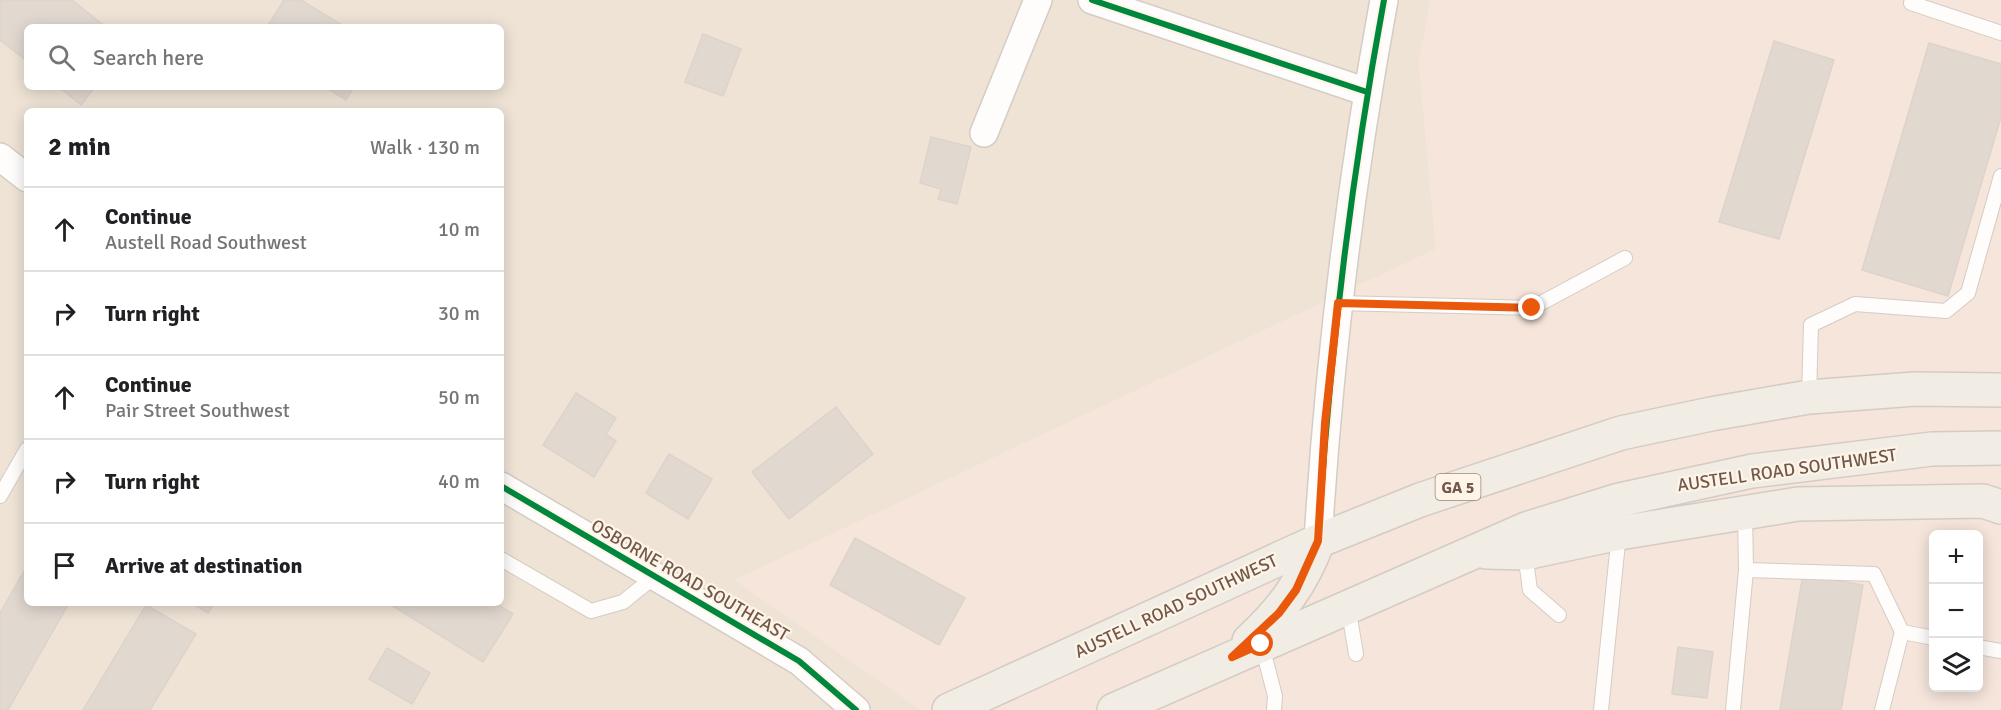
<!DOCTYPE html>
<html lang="en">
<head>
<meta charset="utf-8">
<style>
	body { margin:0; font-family:Signika,sans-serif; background:#f6f6f6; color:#202124 }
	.controls { position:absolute; right:18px; bottom:18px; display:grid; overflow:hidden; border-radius:9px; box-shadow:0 3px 15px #0003 }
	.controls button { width:54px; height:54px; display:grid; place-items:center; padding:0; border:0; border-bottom:2px solid #e0e0e0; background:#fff; color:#202124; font:30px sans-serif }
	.stop { position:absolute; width:18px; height:18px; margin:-14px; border:4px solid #ea580c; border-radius:50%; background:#fff }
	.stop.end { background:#ea580c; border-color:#fff; box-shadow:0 2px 6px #0008 }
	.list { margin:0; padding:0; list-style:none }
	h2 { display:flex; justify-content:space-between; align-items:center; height:78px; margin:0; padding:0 24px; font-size:26px }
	h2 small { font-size:20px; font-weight:400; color:#757577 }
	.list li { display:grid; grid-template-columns:39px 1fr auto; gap:18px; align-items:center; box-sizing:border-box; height:84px; padding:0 24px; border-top:2px solid #e0e0e0 }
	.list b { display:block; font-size:22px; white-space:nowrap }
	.list p { margin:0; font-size:20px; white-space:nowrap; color:#757577 }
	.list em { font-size:20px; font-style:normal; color:#757577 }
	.icon { flex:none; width:33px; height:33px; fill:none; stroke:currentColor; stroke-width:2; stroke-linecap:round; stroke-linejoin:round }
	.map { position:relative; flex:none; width:2001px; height:710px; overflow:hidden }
	.search { position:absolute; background:#fff; box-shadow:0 3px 15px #0003; left:24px; top:24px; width:480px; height:66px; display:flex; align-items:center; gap:15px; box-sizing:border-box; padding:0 21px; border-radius:9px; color:#757577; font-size:22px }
	.panel { position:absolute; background:#fff; box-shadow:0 3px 15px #0003; left:24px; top:108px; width:480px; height:498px; border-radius:9px }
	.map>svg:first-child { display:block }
	.residential { fill:#eee3d5; fill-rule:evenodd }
	.commercial { fill:#f5e5db; fill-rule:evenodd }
	.building { fill:#e1d8d0; stroke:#ded3ca; stroke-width:1.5 }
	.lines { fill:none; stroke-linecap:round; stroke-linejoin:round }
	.lane-casing { stroke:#d4ccc5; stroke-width:16 }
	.street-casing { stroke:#d4ccc5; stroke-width:30 }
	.primary-casing { stroke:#d4cbc5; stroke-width:36 }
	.lane { stroke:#fefdfc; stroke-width:14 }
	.street { stroke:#fefdfc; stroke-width:27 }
	.primary { stroke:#f1ece4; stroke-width:33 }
	.cycleway-casing { stroke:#fef5e8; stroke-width:10 }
	.cycleway { stroke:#00873e; stroke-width:6 }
	.route { stroke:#ea580c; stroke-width:8 }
	.labels { text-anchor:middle; stroke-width:4.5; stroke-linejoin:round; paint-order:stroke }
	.shield { fill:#fef5e8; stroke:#9b8779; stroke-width:1.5 }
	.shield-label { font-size:16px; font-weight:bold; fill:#71584a }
	.street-label { font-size:18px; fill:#71584a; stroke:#fef5e8 }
</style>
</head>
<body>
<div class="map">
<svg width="2001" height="710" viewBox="0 0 2001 710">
	<rect width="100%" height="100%" fill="#f5f0e8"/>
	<path class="residential" d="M 0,0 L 1431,0 L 1419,62 L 1436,249 L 735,580 L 921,710 L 0,710 ZM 27,27 L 501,27 L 501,87 L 27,87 ZM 27,111 L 501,111 L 501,603 L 27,603 Z"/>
	<path class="commercial" d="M 1431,0 L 2001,0 L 2001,710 L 921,710 L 735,580 L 1436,249 L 1419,62 ZM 1934,534 L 1978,534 L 1978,688 L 1934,688 Z"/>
	<path class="building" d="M 0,0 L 72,0 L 106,27 L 27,27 L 27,61 L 0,40 Z
		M 284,0 L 301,0 L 345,27 L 267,27 Z
		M 703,34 L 741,49 L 723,96 L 685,82 Z
		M 1774,41 L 1834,60 L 1779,239 L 1719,222 Z
		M 1929,43 L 2001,64 L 2001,117 L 1948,296 L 1862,270 Z
		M 59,87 L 95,87 L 81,105 Z
		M 325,87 L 354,87 L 346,100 Z
		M 931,137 L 971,147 L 957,204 L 938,199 L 941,189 L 920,183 Z
		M 576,393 L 616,418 L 606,434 L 616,441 L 594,477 L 543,445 Z
		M 836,407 L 873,454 L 789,519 L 752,472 Z
		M 669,454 L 712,479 L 688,519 L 646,493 Z
		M 855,538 L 965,598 L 939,645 L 830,585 Z
		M 27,566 L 27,603 L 69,603 L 8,710 L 0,710 L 0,613 Z
		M 1803,574 L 1863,585 L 1841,710 L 1780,710 Z
		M 191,603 L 214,603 L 208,613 Z
		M 388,603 L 495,603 L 513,614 L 483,662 Z
		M 146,605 L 196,634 L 150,710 L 83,710 Z
		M 1678,647 L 1713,652 L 1707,698 L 1672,694 Z
		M 387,648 L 430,673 L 412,704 L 369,679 Z"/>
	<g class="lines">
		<g class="lane-casing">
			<path id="lane" d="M 1911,3 L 2001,33
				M 1338,303 L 1532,308 L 1625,258
				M 1809,397 L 1811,325 L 1855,304 L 1946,311 L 1968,293 L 2001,176
				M 0,496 L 27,449
				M 1745,513 L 1746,570 L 1874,574 L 1902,632
				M 1525,553 L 1530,590 L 1559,615
				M 501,559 L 591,611 L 623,602 L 654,577
				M 1348,606 L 1356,654
				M 1262,646 L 1275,696 L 1274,710
				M 1978,647 L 2001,651
				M 1601,710 L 1619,533
				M 1733,710 L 1746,570
				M 1882,710 L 1902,632 L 1934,638"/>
		</g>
		<g class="street-casing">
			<path id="street" d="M 1092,0 L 1367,92
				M 984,133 L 1038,0
				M 0,157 L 27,178
				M 501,486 L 799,661 L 856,710
				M 1318,541 C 1329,360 1351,179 1384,0"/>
		</g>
		<g class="primary-casing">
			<path id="primary" d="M 1486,552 L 1525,553 L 1619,533 L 1798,504 L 1983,501 L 2001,507
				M 1249,641 C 1281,611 1303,583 1318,541
				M 949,710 L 1318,541 L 1420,500 L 1621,433 L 1711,414 L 1809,397 L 1915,389 L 2001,390
				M 1114,710 L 1526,529 L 1619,500 L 1752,471 L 1932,449 L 2001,448"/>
		</g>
		<use href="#lane" class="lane"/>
		<use href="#street" class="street"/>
		<use href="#primary" class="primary"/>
		<g class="cycleway-casing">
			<path id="cycleway" d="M 1092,0 L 1367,92
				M 501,486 L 799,661 L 856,710
				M 1318,541 C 1329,360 1351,179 1384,0"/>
		</g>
		<use href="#cycleway" class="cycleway"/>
	</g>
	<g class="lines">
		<path class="route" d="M 1261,644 L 1232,657 L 1279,613 L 1296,590 L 1318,541 L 1325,423 L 1338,303 L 1532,308"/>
	</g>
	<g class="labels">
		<rect class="shield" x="1435.5" y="474" width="45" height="26" rx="4.5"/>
		<g class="shield-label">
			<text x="1458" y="493">GA 5</text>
		</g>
		<g class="street-label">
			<text transform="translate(1787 470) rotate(-8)" y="6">AUSTELL ROAD SOUTHWEST</text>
			<text transform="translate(690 580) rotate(30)" y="6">OSBORNE ROAD SOUTHEAST</text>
			<text transform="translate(1176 606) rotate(-25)" y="6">AUSTELL ROAD SOUTHWEST</text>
		</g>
	</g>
</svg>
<div class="controls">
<button>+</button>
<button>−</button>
<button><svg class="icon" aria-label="layers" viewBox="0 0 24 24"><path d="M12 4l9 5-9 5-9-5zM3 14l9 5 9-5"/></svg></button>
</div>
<div class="stop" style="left:1261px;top:644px"></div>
<div class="stop end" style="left:1532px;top:308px"></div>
<div class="search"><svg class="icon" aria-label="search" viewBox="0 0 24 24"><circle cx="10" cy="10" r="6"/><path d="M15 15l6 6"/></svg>Search here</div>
<section class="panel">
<h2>2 min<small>Walk · 130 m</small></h2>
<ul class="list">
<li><svg class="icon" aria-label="ahead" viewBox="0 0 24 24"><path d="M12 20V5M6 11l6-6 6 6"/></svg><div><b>Continue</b><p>Austell Road Southwest</p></div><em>10 m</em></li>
<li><svg class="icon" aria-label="right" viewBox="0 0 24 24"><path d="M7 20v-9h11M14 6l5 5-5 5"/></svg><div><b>Turn right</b></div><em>30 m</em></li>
<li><svg class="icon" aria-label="ahead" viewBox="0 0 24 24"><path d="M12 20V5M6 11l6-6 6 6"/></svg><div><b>Continue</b><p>Pair Street Southwest</p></div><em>50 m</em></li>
<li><svg class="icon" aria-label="right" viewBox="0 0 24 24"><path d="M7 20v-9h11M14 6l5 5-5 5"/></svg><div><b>Turn right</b></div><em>40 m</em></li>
<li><svg class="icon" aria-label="arrive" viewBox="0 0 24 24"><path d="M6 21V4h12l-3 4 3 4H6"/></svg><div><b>Arrive at destination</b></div></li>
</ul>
</section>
</div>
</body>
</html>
